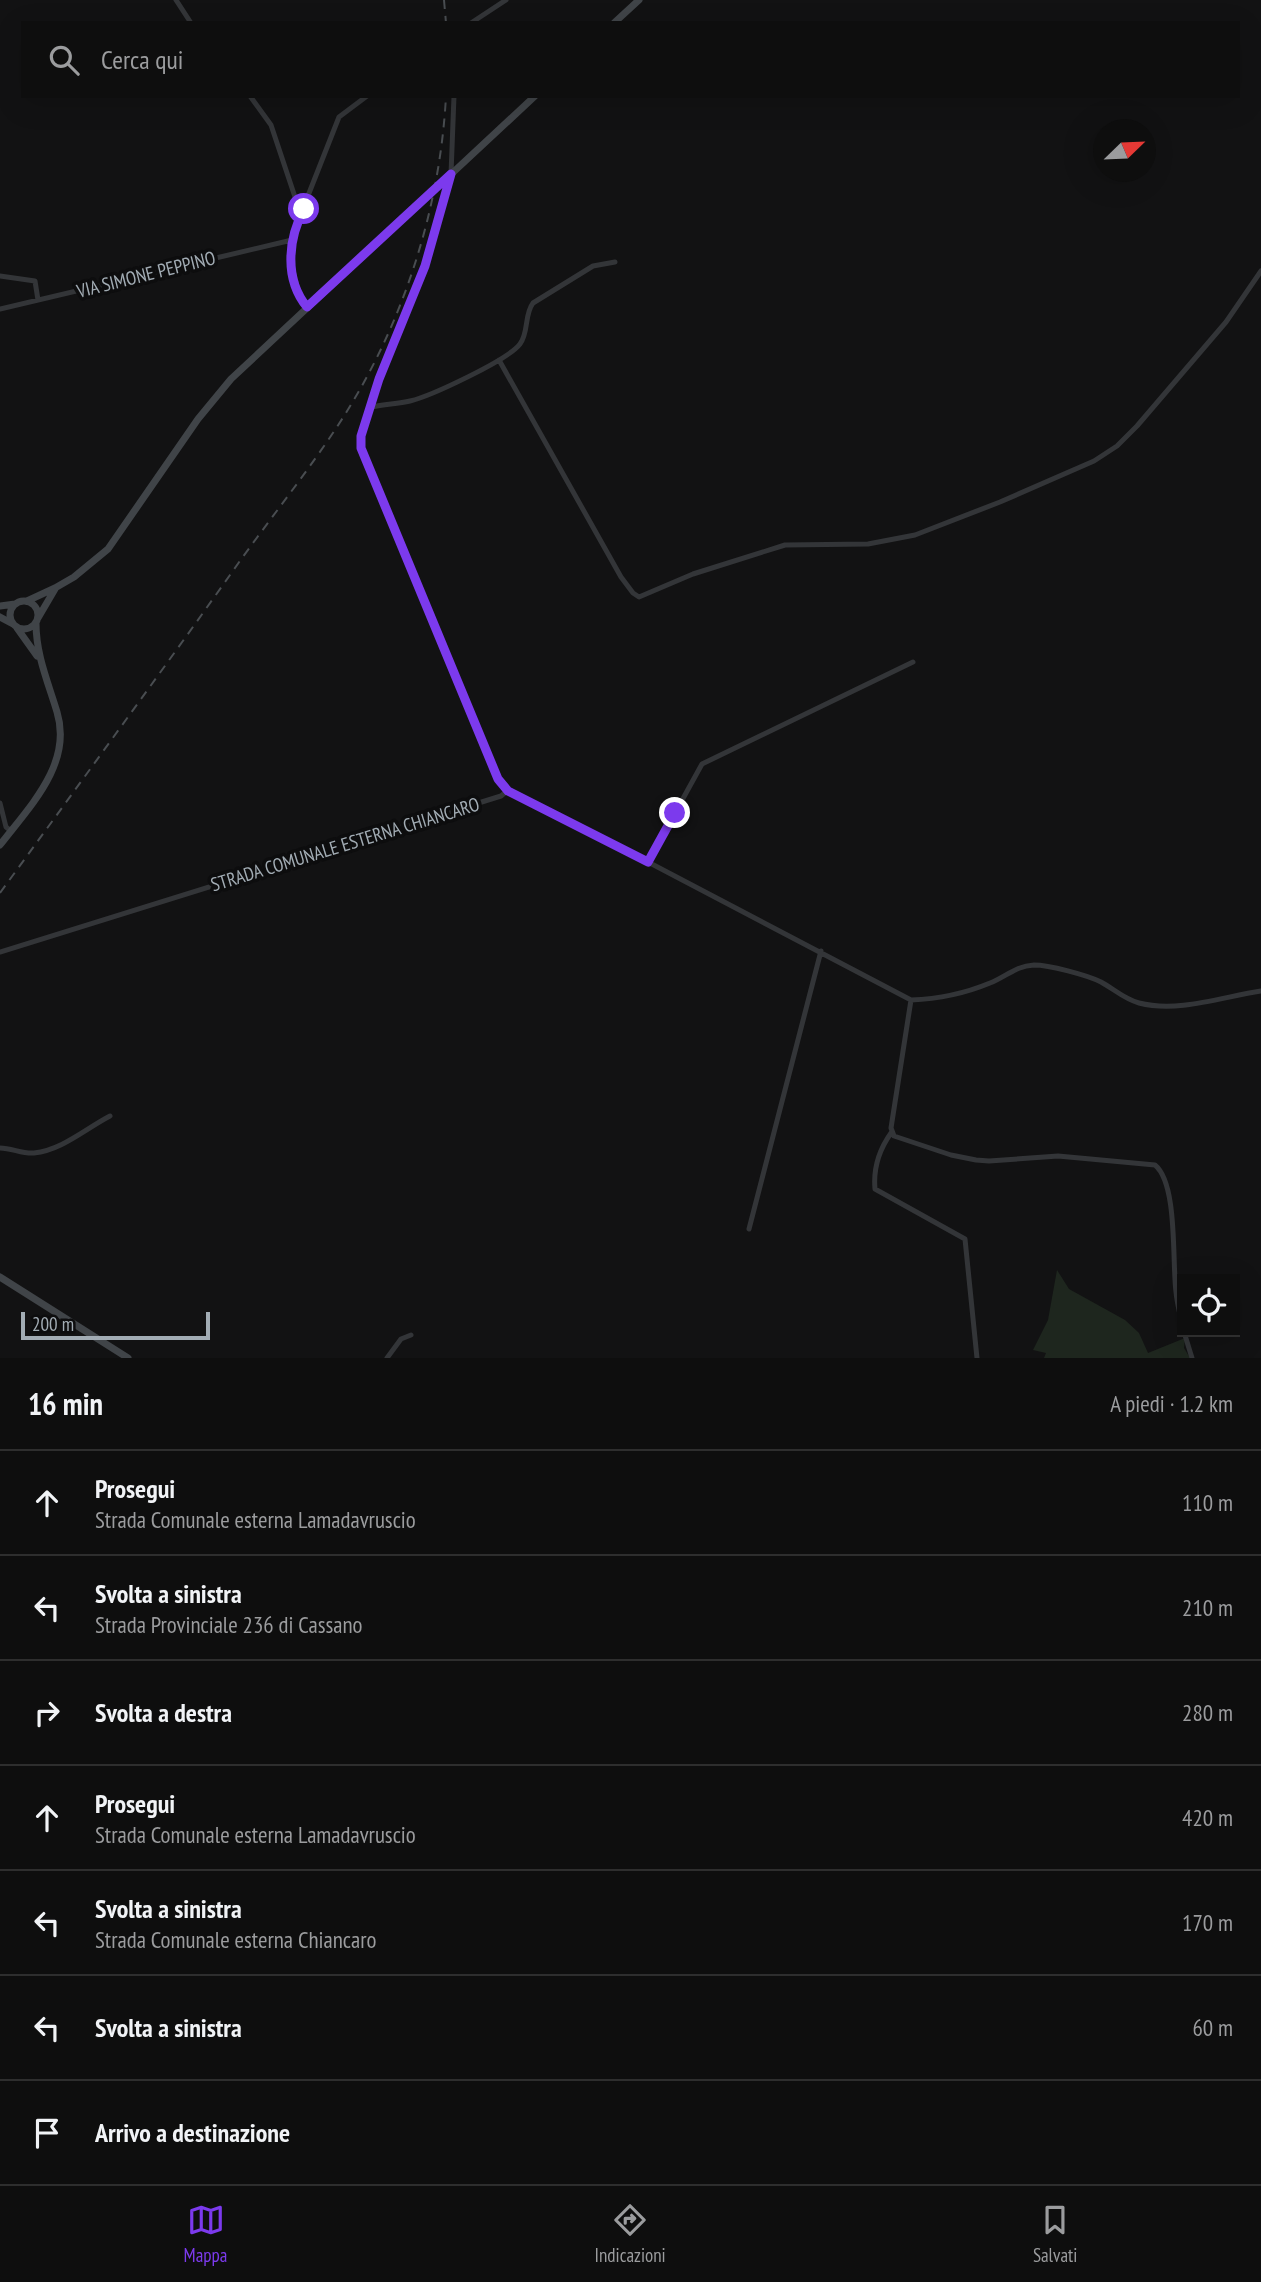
<!DOCTYPE html>
<html lang="it">
<head>
<meta charset="utf-8">
<style>
	body { margin:0; font-family:"PT Sans Narrow",sans-serif; background:#1c1c1c; color:#f1f3f6 }
	.controls { position:absolute; right:21px; bottom:21px; display:grid; overflow:hidden; border-radius:0px; box-shadow:0 7px 28px #0002 }
	.controls button { width:63px; height:63px; display:grid; place-items:center; padding:0; border:0; border-bottom:2px solid #2e2e2e; background:#0e0e0e; color:#f1f3f6; font:35px sans-serif }
	.compass { position:absolute; left:1093px; top:119px; width:63px; height:63px; border-radius:50%; background:#0e0e0e; box-shadow:0 7px 28px #0002; rotate:67deg }
	.scale { position:absolute; left:21px; bottom:18px; width:189px; box-sizing:border-box; padding-left:7px; border:4px solid #a2acb4; border-top:0; font-size:19px; line-height:24px; white-space:nowrap; color:#a2acb4; -webkit-text-stroke:5px #0d0d0e; paint-order:stroke }
	.stop { position:absolute; width:21px; height:21px; margin:-16px; border:5px solid #7c3aed; border-radius:50%; background:#fff }
	.stop.end { background:#7c3aed; border-color:#fff; box-shadow:0 2px 7px #0008 }
	.list { margin:0; padding:0; list-style:none }
	h2 { display:flex; justify-content:space-between; align-items:center; height:91px; margin:0; padding:0 28px; font-size:30px }
	h2 small { font-size:23px; font-weight:400; color:#9b9c9e }
	.list li { display:grid; grid-template-columns:46px 1fr auto; gap:21px; align-items:center; box-sizing:border-box; height:105px; padding:0 28px; border-top:2px solid #2e2e2e }
	.list b { display:block; font-size:26px; white-space:nowrap }
	.list p { margin:0; font-size:23px; white-space:nowrap; color:#9b9c9e }
	.list em { font-size:23px; font-style:normal; color:#9b9c9e }
	.icon { flex:none; width:38px; height:38px; fill:none; stroke:currentColor; stroke-width:2; stroke-linecap:round; stroke-linejoin:round }
	.map { position:relative; flex:none; width:1261px; height:1358px; overflow:hidden }
	.search { position:absolute; background:#0e0e0e; box-shadow:0 7px 28px #0002; left:21px; right:21px; top:21px; height:77px; display:flex; align-items:center; gap:18px; box-sizing:border-box; padding:0 24px; border-radius:0px; color:#9b9c9e; font-size:26px }
	.sheet { height:826px; background:#0e0e0e }
	nav { display:flex; justify-content:space-around; align-items:center; box-sizing:border-box; height:98px; border-top:2px solid #2e2e2e; background:#0e0e0e; font-size:19px; color:#9b9c9e }
	nav a { display:grid; justify-items:center; gap:4px }
	nav .on { color:#7c3aed }
	.map>svg:first-child { display:block }
	.green { fill:#1e261e }
	.lines { fill:none; stroke-linecap:round; stroke-linejoin:round }
	.street { stroke:#333538; stroke-width:5 }
	.secondary { stroke:#404448; stroke-width:7 }
	.rail { stroke:#494d51; stroke-width:2; stroke-dasharray:9 7; stroke-linecap:butt }
	.secondary-bridge { stroke:#404448; stroke-width:7 }
	.route { stroke:#7c3aed; stroke-width:9 }
	.labels { text-anchor:middle; stroke-width:7; stroke-linejoin:round; paint-order:stroke }
	.street-label { font-size:19px; fill:#a2acb4; stroke:#0d0d0e }
</style>
</head>
<body>
<div class="map">
<svg width="1261" height="1358" viewBox="0 0 1261 1358">
	<rect width="100%" height="100%" fill="#121213"/>
	<path class="green" d="M 1057,1270 L 1069,1289 L 1125,1320 L 1139,1333 L 1148,1353 L 1185,1338 L 1184,1348 L 1190,1358 L 1044,1358 L 1046,1353 L 1033,1350 L 1048,1320 Z"/>
	<g class="lines">
		<path class="street" d="M 176,0 L 191,23
			M 471,23 L 506,0
			M 250,96 L 271,125 L 296,200 L 300,216 L 294,230 L 290,258 L 298,290 L 307,307
			M 454,96 L 451,174 L 425,266 L 379,379 L 360,442 L 498,779 L 507,791
			M 300,216 L 339,117 L 367,96
			M 0,276 L 35,281 L 38,300
			M 0,309 L 292,240
			M 499,360 L 621,577 L 633,593 L 639,597 L 693,574 L 785,545 L 868,544 L 915,535 L 1000,502 L 1094,461 L 1117,446 L 1137,426 L 1226,322 L 1261,271
			M 372,407 C 384,404 397,404 410,401 C 431,396 508,360 520,344 C 529,332 524,315 533,303 L 593,266 L 615,262
			M 0,803 L 6,827 L 11,831
			M 648,862 L 702,764 L 913,662
			M 0,952 L 501,796 L 507,791 L 648,862 L 911,1000 C 937,999 966,993 990,983 C 1006,977 1015,966 1034,965 C 1049,965 1087,975 1101,982 C 1114,989 1124,999 1139,1003 C 1178,1013 1222,997 1261,991
			M 911,1000 L 891,1128 L 894,1136 L 951,1155 L 976,1160 L 989,1161 L 1058,1156 L 1155,1165 C 1178,1184 1172,1262 1176,1292 C 1177,1303 1180,1314 1182,1324
			M 891,1133 C 879,1150 873,1167 875,1189 L 965,1239 L 977,1358
			M 0,1148 C 12,1148 22,1154 34,1153 C 62,1150 85,1129 110,1116
			M 749,1229 L 821,951
			M 1184,1332 L 1192,1358
			M 387,1358 L 401,1339 L 411,1335"/>
		<path class="secondary" d="M 614,23 L 639,0
			M 447,178 L 535,96
			M10 615a14 14 0 1 1 28 0a14 14 0 1 1-28 0Z
			M 27,601 L 55,588 L 74,577 L 108,549 L 198,419 L 231,379 L 426,197
			M 0,606 L 15,604
			M 0,617 L 13,624
			M 38,618 L 55,589
			M 17,628 L 37,656
			M 0,845 C 29,807 73,764 57,712 C 48,682 36,655 36,623
			M 0,1277 L 128,1358"/>
		<path class="rail" d="M 444,0 L 446,23
			M 0,893 C 77,787 154,682 230,575 C 267,522 309,471 344,416 C 404,321 440,209 446,96"/>
		<path class="secondary-bridge" d="M 426,197 L 447,178"/>
	</g>
	<g class="lines">
		<path class="route" d="M 304,209 C 288,239 284,279 307,307 L 451,174 L 425,266 L 379,379 L 361,436 L 361,448 L 498,779 L 508,791 L 648,862 L 675,813"/>
	</g>
	<g class="labels">
		<g class="street-label">
			<text transform="translate(146 274) rotate(-14)" y="7">VIA SIMONE PEPPINO</text>
			<text transform="translate(345 844) rotate(-17)" y="7">STRADA COMUNALE ESTERNA CHIANCARO</text>
		</g>
	</g>
</svg>
<div class="controls">
<button><svg class="icon" aria-label="locate" viewBox="0 0 24 24"><circle cx="12" cy="12" r="6"/><path d="M12 2v4M12 18v4M2 12h4M18 12h4"/></svg></button>
</div>
<svg class="compass" viewBox="-18 -18 36 36"><path d="M0-13l5 13h-10z" fill="#e53935"/><path d="M0 13l5-13h-10z" fill="#9b9c9e"/></svg>
<div class="scale">200 m</div>
<div class="stop" style="left:304px;top:209px"></div>
<div class="stop end" style="left:675px;top:813px"></div>
<div class="search"><svg class="icon" aria-label="search" viewBox="0 0 24 24"><circle cx="10" cy="10" r="6"/><path d="M15 15l6 6"/></svg>Cerca qui</div>
</div>
<section class="sheet">
<h2>16 min<small>A piedi · 1.2 km</small></h2>
<ul class="list">
<li><svg class="icon" aria-label="ahead" viewBox="0 0 24 24"><path d="M12 20V5M6 11l6-6 6 6"/></svg><div><b>Prosegui</b><p>Strada Comunale esterna Lamadavruscio</p></div><em>110 m</em></li>
<li><svg class="icon" aria-label="left" viewBox="0 0 24 24"><path d="M17 20v-9H6M10 6l-5 5 5 5"/></svg><div><b>Svolta a sinistra</b><p>Strada Provinciale 236 di Cassano</p></div><em>210 m</em></li>
<li><svg class="icon" aria-label="right" viewBox="0 0 24 24"><path d="M7 20v-9h11M14 6l5 5-5 5"/></svg><div><b>Svolta a destra</b></div><em>280 m</em></li>
<li><svg class="icon" aria-label="ahead" viewBox="0 0 24 24"><path d="M12 20V5M6 11l6-6 6 6"/></svg><div><b>Prosegui</b><p>Strada Comunale esterna Lamadavruscio</p></div><em>420 m</em></li>
<li><svg class="icon" aria-label="left" viewBox="0 0 24 24"><path d="M17 20v-9H6M10 6l-5 5 5 5"/></svg><div><b>Svolta a sinistra</b><p>Strada Comunale esterna Chiancaro</p></div><em>170 m</em></li>
<li><svg class="icon" aria-label="left" viewBox="0 0 24 24"><path d="M17 20v-9H6M10 6l-5 5 5 5"/></svg><div><b>Svolta a sinistra</b></div><em>60 m</em></li>
<li><svg class="icon" aria-label="arrive" viewBox="0 0 24 24"><path d="M6 21V4h12l-3 4 3 4H6"/></svg><div><b>Arrivo a destinazione</b></div></li>
</ul>
</section>
<nav>
<a class="on"><svg class="icon" aria-label="map" viewBox="0 0 24 24"><path d="M3 6l6-2 6 2 6-2v14l-6 2-6-2-6 2zM9 4v14M15 6v14"/></svg>Mappa</a>
<a><svg class="icon" aria-label="directions" viewBox="0 0 24 24"><path d="M12 3l9 9-9 9-9-9zM9 14v-3h6M13 9l2 2-2 2"/></svg>Indicazioni</a>
<a><svg class="icon" aria-label="saved" viewBox="0 0 24 24"><path d="M7 4h10v16l-5-4-5 4z"/></svg>Salvati</a>
</nav>
</body>
</html>
